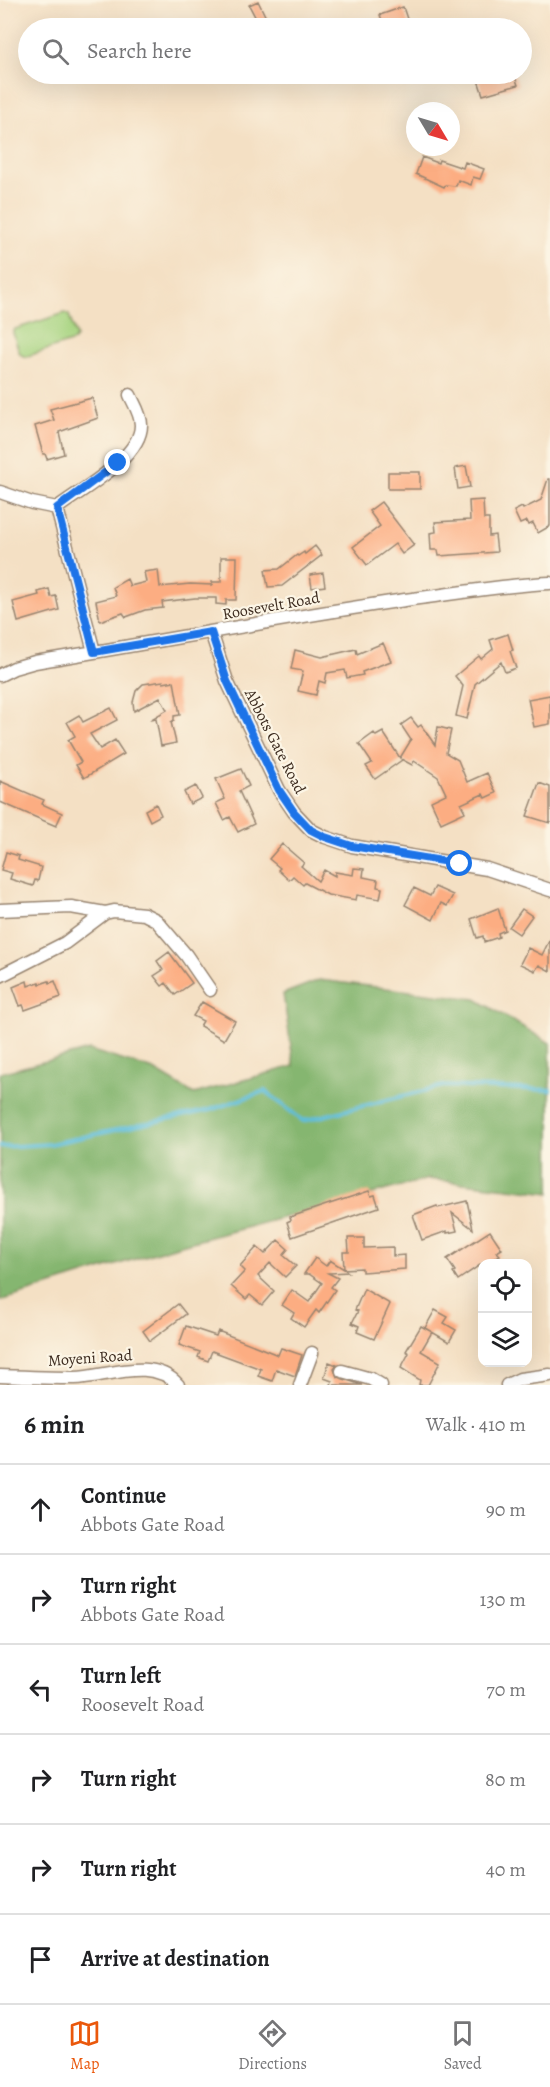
<!DOCTYPE html>
<html lang="en">
<head>
<meta charset="utf-8">
<style>
	body { margin:0; font-family:Alegreya,serif; background:#f2f2f2; color:#202124 }
	.controls { position:absolute; right:18px; bottom:18px; display:grid; overflow:hidden; border-radius:12px; box-shadow:0 6px 24px #0002 }
	.controls button { width:54px; height:54px; display:grid; place-items:center; padding:0; border:0; border-bottom:2px solid #e0e0e0; background:#fff; color:#202124; font:30px sans-serif }
	.compass { position:absolute; left:406px; top:102px; width:54px; height:54px; border-radius:50%; background:#fff; box-shadow:0 6px 24px #0002; rotate:128deg }
	.stop { position:absolute; width:18px; height:18px; margin:-14px; border:4px solid #1a73e8; border-radius:50%; background:#fff }
	.stop.end { background:#1a73e8; border-color:#fff; box-shadow:0 2px 6px #0008 }
	.list { margin:0; padding:0; list-style:none }
	h2 { display:flex; justify-content:space-between; align-items:center; height:78px; margin:0; padding:0 24px; font-size:26px }
	h2 small { font-size:20px; font-weight:400; color:#757577 }
	.list li { display:grid; grid-template-columns:39px 1fr auto; gap:18px; align-items:center; box-sizing:border-box; height:90px; padding:0 24px; border-top:2px solid #e0e0e0 }
	.list b { display:block; font-size:22px; white-space:nowrap }
	.list p { margin:0; font-size:20px; white-space:nowrap; color:#757577 }
	.list em { font-size:20px; font-style:normal; color:#757577 }
	.icon { flex:none; width:33px; height:33px; fill:none; stroke:currentColor; stroke-width:2; stroke-linecap:round; stroke-linejoin:round }
	.map { position:relative; flex:none; width:550px; height:1385px; overflow:hidden }
	.search { position:absolute; background:#fff; box-shadow:0 6px 24px #0002; left:18px; right:18px; top:18px; height:66px; display:flex; align-items:center; gap:15px; box-sizing:border-box; padding:0 21px; border-radius:33px; color:#757577; font-size:22px }
	.sheet { height:618px; background:#fff }
	nav { display:flex; justify-content:space-around; align-items:center; box-sizing:border-box; height:84px; border-top:2px solid #e0e0e0; background:#fff; font-size:16px; color:#757577 }
	nav a { display:grid; justify-items:center; gap:3px }
	nav .on { color:#ea580c }
	.map>svg:first-child { display:block }
	.green { fill:#a7d481; stroke:#717f50; stroke-width:1.5 }
	.forest { fill:#85b66f; stroke:#607046; stroke-width:1.5 }
	.lines { fill:none; stroke-linecap:round; stroke-linejoin:round }
	.stream { stroke:#5dbedb; stroke-width:4 }
	.building { fill:#fcad82 }
	.minor-casing { stroke:#988571; stroke-width:15 }
	.minor { stroke:#fff; stroke-width:12 }
	.route { stroke:#1a73e8; stroke-width:8 }
	.labels { text-anchor:middle; stroke-width:4.5; stroke-linejoin:round; paint-order:stroke }
	.street-label { font-size:16px; fill:#3b2a1e; stroke:#fcf5e5 }
</style>
</head>
<body>
<div class="map">
<svg width="550" height="1385" viewBox="0 0 550 1385">
	<rect width="100%" height="100%" fill="#fcf5e5"/>
	<filter id="ink" filterUnits="userSpaceOnUse"><feTurbulence type="fractalNoise" baseFrequency=".0167" numOctaves="2"/><feDisplacementMap in="SourceGraphic" scale="12" xChannelSelector="R" yChannelSelector="G"/><feConvolveMatrix kernelMatrix="1 2 1 2 8 2 1 2 1" color-interpolation-filters="sRGB"/></filter>
	<filter id="wash" filterUnits="userSpaceOnUse"><feTurbulence type="fractalNoise" baseFrequency=".008" numOctaves="4" result="noise"/><feDisplacementMap in="SourceGraphic" scale="24" xChannelSelector="R" yChannelSelector="G"/><feGaussianBlur stdDeviation="1.35" result="paint"/><feColorMatrix in="noise" values="0 0 0 0 0 0 0 0 0 0 0 0 0 0 0 0 0 1.4 0 .05"/><feComposite in="paint" operator="in"/></filter>
	<g filter="url(#wash)">
		<rect width="100%" height="100%" fill="#f4e0c4"/>
		<path class="green" d="M 65,313 L 69,315 L 76,337 L 74,341 L 25,357 L 20,354 L 13,333 L 15,329 Z"/>
		<path class="forest" d="M 319,980 L 476,999 L 550,1043 L 550,1193 L 428,1179 L 177,1246 L 0,1301 L 0,1073 L 89,1050 L 154,1070 L 194,1094 L 294,1066 L 283,994 Z"/>
		<g class="lines">
			<path class="stream" d="M 0,1147 L 50,1144 L 210,1110 L 265,1091 L 303,1121 L 443,1086 L 550,1090"/>
		</g>
		<g id="blocks">
			<path class="building" d="M 258,1 L 271,28 L 261,28 L 249,5 Z
				M 403,7 L 410,28 L 385,28 L 380,15 Z
				M 476,74 L 514,74 L 518,85 L 483,95 Z
				M 422,157 L 438,163 L 439,160 L 463,168 L 465,162 L 484,169 L 480,179 L 473,177 L 471,185 L 458,180 L 456,186 L 445,185 L 444,187 L 416,174 Z
				M 92,398 L 98,418 L 59,432 L 64,454 L 47,459 L 45,454 L 43,454 L 35,426 L 54,420 L 50,409 Z
				M 466,466 L 470,487 L 458,489 L 455,468 Z
				M 388,472 L 420,472 L 420,489 L 388,489 Z
				M 548,479 L 550,479 L 550,526 L 538,533 L 533,523 L 529,525 L 527,521 L 520,524 L 514,511 L 522,507 L 523,509 L 541,500 Z
				M 483,500 L 484,519 L 489,519 L 489,536 L 495,535 L 497,552 L 439,556 L 438,550 L 431,550 L 430,533 L 436,532 L 435,522 L 470,520 L 469,501 Z
				M 381,502 L 414,545 L 402,554 L 395,544 L 367,565 L 353,547 L 380,526 L 369,511 Z
				M 315,546 L 322,555 L 282,586 L 268,587 L 265,570 L 279,569 L 297,555 L 298,556 L 304,552 L 305,554 Z
				M 221,557 L 237,557 L 236,600 L 226,600 L 226,605 L 216,604 L 216,598 L 195,598 L 162,602 L 163,608 L 145,610 L 126,617 L 123,613 L 100,621 L 96,601 L 116,596 L 113,587 L 127,579 L 130,586 L 146,582 L 144,572 L 158,570 L 160,587 L 190,584 L 212,585 L 212,582 L 221,582 Z
				M 323,573 L 325,586 L 312,588 L 310,575 Z
				M 49,589 L 51,597 L 56,596 L 59,610 L 18,622 L 13,602 L 39,595 L 38,592 Z
				M 508,634 L 513,650 L 510,651 L 516,668 L 505,672 L 501,662 L 475,684 L 467,719 L 456,716 L 463,686 L 455,676 L 479,656 L 481,659 L 493,649 L 490,640 Z
				M 383,643 L 391,661 L 362,672 L 363,675 L 347,678 L 345,670 L 327,673 L 325,683 L 319,681 L 316,695 L 298,691 L 303,671 L 291,669 L 295,650 L 322,657 L 356,649 L 357,654 Z
				M 163,681 L 163,683 L 174,681 L 180,715 L 174,716 L 174,720 L 171,722 L 176,743 L 161,746 L 156,719 L 150,720 L 167,710 L 160,697 L 134,711 L 133,702 L 136,691 L 143,684 Z
				M 550,695 L 550,724 L 534,727 L 528,699 Z
				M 111,708 L 117,720 L 90,734 L 100,749 L 115,740 L 124,754 L 84,778 L 76,765 L 81,762 L 68,740 L 75,736 L 67,722 L 79,715 L 83,722 Z
				M 411,718 L 418,727 L 421,725 L 435,745 L 438,727 L 451,730 L 446,753 L 458,760 L 467,782 L 487,773 L 496,793 L 485,798 L 483,794 L 461,804 L 465,812 L 441,823 L 431,801 L 446,794 L 438,777 L 414,761 L 412,765 L 401,759 L 402,760 L 375,779 L 366,766 L 372,763 L 359,744 L 374,733 L 376,736 L 383,732 L 400,758 L 411,740 L 401,725 Z
				M 241,769 L 249,786 L 239,791 L 254,824 L 238,832 L 230,817 L 224,820 L 216,803 L 225,799 L 216,779 Z
				M 0,781 L 44,800 L 42,804 L 62,813 L 56,826 L 0,802 Z
				M 539,783 L 550,787 L 550,823 L 527,816 Z
				M 196,786 L 202,798 L 190,804 L 184,792 Z
				M 156,804 L 161,815 L 150,821 L 145,810 Z
				M 282,844 L 304,863 L 301,866 L 318,881 L 324,870 L 335,876 L 335,872 L 353,875 L 354,868 L 364,869 L 363,877 L 378,880 L 377,887 L 382,888 L 380,899 L 357,895 L 356,900 L 328,895 L 305,883 L 303,885 L 293,876 L 289,880 L 278,870 L 280,868 L 269,859 Z
				M 6,852 L 19,856 L 18,860 L 41,867 L 38,881 L 35,880 L 33,886 L 10,879 L 12,873 L 1,870 Z
				M 435,887 L 453,895 L 447,906 L 441,903 L 433,920 L 405,905 L 414,888 L 430,896 Z
				M 498,908 L 505,930 L 498,933 L 499,937 L 484,942 L 483,936 L 477,938 L 471,919 Z
				M 522,909 L 532,916 L 519,934 L 509,927 Z
				M 550,939 L 550,971 L 539,965 L 535,971 L 520,964 L 528,948 L 542,955 Z
				M 169,952 L 192,983 L 175,995 L 166,983 L 162,986 L 154,976 L 163,970 L 157,961 Z
				M 27,981 L 28,986 L 39,982 L 40,984 L 49,981 L 50,983 L 55,981 L 61,997 L 25,1010 L 23,1005 L 20,1006 L 13,987 Z
				M 202,1002 L 235,1021 L 224,1040 L 200,1026 L 203,1021 L 193,1016 Z
				M 369,1191 L 371,1196 L 375,1195 L 379,1207 L 292,1237 L 287,1222 L 291,1220 L 290,1217 Z
				M 467,1201 L 473,1229 L 452,1213 L 457,1231 L 447,1233 L 447,1231 L 422,1240 L 413,1215 L 437,1206 L 438,1208 Z
				M 490,1231 L 502,1249 L 497,1252 L 500,1255 L 487,1263 L 483,1263 L 458,1280 L 453,1272 L 455,1271 L 447,1259 Z
				M 348,1238 L 364,1238 L 364,1248 L 393,1247 L 393,1256 L 405,1255 L 405,1269 L 362,1272 L 362,1268 L 344,1269 L 348,1272 L 328,1273 L 338,1278 L 331,1287 L 335,1290 L 319,1313 L 316,1310 L 304,1327 L 291,1318 L 294,1313 L 282,1305 L 292,1290 L 309,1302 L 322,1283 L 309,1274 L 304,1274 L 315,1258 L 326,1266 L 330,1260 L 344,1269 L 343,1252 L 349,1252 Z
				M 278,1240 L 288,1249 L 283,1255 L 296,1266 L 285,1277 L 270,1263 L 258,1276 L 274,1291 L 262,1305 L 250,1295 L 246,1299 L 231,1286 L 245,1271 L 240,1266 L 257,1247 L 265,1254 Z
				M 364,1289 L 390,1304 L 374,1339 L 357,1332 L 359,1326 L 352,1323 L 358,1311 L 355,1310 Z
				M 178,1304 L 186,1314 L 150,1341 L 143,1331 Z
				M 435,1310 L 448,1317 L 444,1323 L 456,1330 L 449,1342 L 425,1328 Z
				M 186,1326 L 216,1336 L 218,1331 L 278,1355 L 281,1348 L 302,1355 L 295,1376 L 276,1369 L 272,1381 L 258,1376 L 261,1369 L 212,1351 L 208,1361 L 198,1357 L 200,1352 L 179,1345 Z
				M 421,1326 L 432,1332 L 421,1351 L 440,1362 L 428,1385 L 419,1385 L 420,1380 L 401,1368 L 409,1353 L 406,1351 Z
				M 329,1362 L 337,1365 L 334,1369 L 337,1377 L 362,1385 L 331,1385 L 332,1381 L 324,1378 Z"/>
		</g>
	</g>
	<g filter="url(#ink)">
		<use href="#blocks" fill-opacity="0" stroke="#988571" stroke-width="1.5"/>
		<g class="lines">
			<g class="minor-casing">
				<path id="minor" d="M 0,492 L 32,503 L 57,508
					M 211,632 L 227,681 L 279,790 L 294,812 L 311,830 L 325,837 L 352,846 L 487,869 L 550,890
					M 94,652 L 57,508 C 80,490 141,458 141,425 C 141,414 134,404 130,395
					M 0,675 L 14,668 L 35,662 C 158,642 281,618 405,600 C 453,594 501,585 550,583
					M 0,910 L 71,907 L 105,913
					M 0,976 L 65,943 L 105,913 L 114,911 L 144,914 L 156,920 L 186,955 L 210,990
					M 342,1371 L 371,1379 L 381,1385
					M 0,1376 C 25,1377 50,1378 75,1378 C 107,1377 153,1356 178,1385
					M 300,1385 L 312,1353
					M 507,1385 L 520,1379 L 550,1375"/>
			</g>
			<use href="#minor" class="minor"/>
		</g>
	</g>
	<g class="lines" filter="url(#ink)">
		<path class="route" d="M 118,463 L 57,508 L 94,652 L 211,632 L 227,681 L 279,790 L 294,812 L 311,830 L 325,837 L 352,846 L 460,864"/>
	</g>
	<g class="labels">
		<g class="street-label">
			<text transform="translate(271 605) rotate(-10)" y="6">Roosevelt Road</text>
			<text transform="translate(276 741) rotate(63)" y="6">Abbots Gate Road</text>
			<text transform="translate(90 1357) rotate(-4)" y="6">Moyeni Road</text>
		</g>
	</g>
</svg>
<div class="controls">
<button><svg class="icon" aria-label="locate" viewBox="0 0 24 24"><circle cx="12" cy="12" r="6"/><path d="M12 2v4M12 18v4M2 12h4M18 12h4"/></svg></button>
<button><svg class="icon" aria-label="layers" viewBox="0 0 24 24"><path d="M12 4l9 5-9 5-9-5zM3 14l9 5 9-5"/></svg></button>
</div>
<svg class="compass" viewBox="-18 -18 36 36"><path d="M0-13l5 13h-10z" fill="#e53935"/><path d="M0 13l5-13h-10z" fill="#757577"/></svg>
<div class="stop" style="left:460px;top:864px"></div>
<div class="stop end" style="left:118px;top:463px"></div>
<div class="search"><svg class="icon" aria-label="search" viewBox="0 0 24 24"><circle cx="10" cy="10" r="6"/><path d="M15 15l6 6"/></svg>Search here</div>
</div>
<section class="sheet">
<h2>6 min<small>Walk · 410 m</small></h2>
<ul class="list">
<li><svg class="icon" aria-label="ahead" viewBox="0 0 24 24"><path d="M12 20V5M6 11l6-6 6 6"/></svg><div><b>Continue</b><p>Abbots Gate Road</p></div><em>90 m</em></li>
<li><svg class="icon" aria-label="right" viewBox="0 0 24 24"><path d="M7 20v-9h11M14 6l5 5-5 5"/></svg><div><b>Turn right</b><p>Abbots Gate Road</p></div><em>130 m</em></li>
<li><svg class="icon" aria-label="left" viewBox="0 0 24 24"><path d="M17 20v-9H6M10 6l-5 5 5 5"/></svg><div><b>Turn left</b><p>Roosevelt Road</p></div><em>70 m</em></li>
<li><svg class="icon" aria-label="right" viewBox="0 0 24 24"><path d="M7 20v-9h11M14 6l5 5-5 5"/></svg><div><b>Turn right</b></div><em>80 m</em></li>
<li><svg class="icon" aria-label="right" viewBox="0 0 24 24"><path d="M7 20v-9h11M14 6l5 5-5 5"/></svg><div><b>Turn right</b></div><em>40 m</em></li>
<li><svg class="icon" aria-label="arrive" viewBox="0 0 24 24"><path d="M6 21V4h12l-3 4 3 4H6"/></svg><div><b>Arrive at destination</b></div></li>
</ul>
</section>
<nav>
<a class="on"><svg class="icon" aria-label="map" viewBox="0 0 24 24"><path d="M3 6l6-2 6 2 6-2v14l-6 2-6-2-6 2zM9 4v14M15 6v14"/></svg>Map</a>
<a><svg class="icon" aria-label="directions" viewBox="0 0 24 24"><path d="M12 3l9 9-9 9-9-9zM9 14v-3h6M13 9l2 2-2 2"/></svg>Directions</a>
<a><svg class="icon" aria-label="saved" viewBox="0 0 24 24"><path d="M7 4h10v16l-5-4-5 4z"/></svg>Saved</a>
</nav>
</body>
</html>
